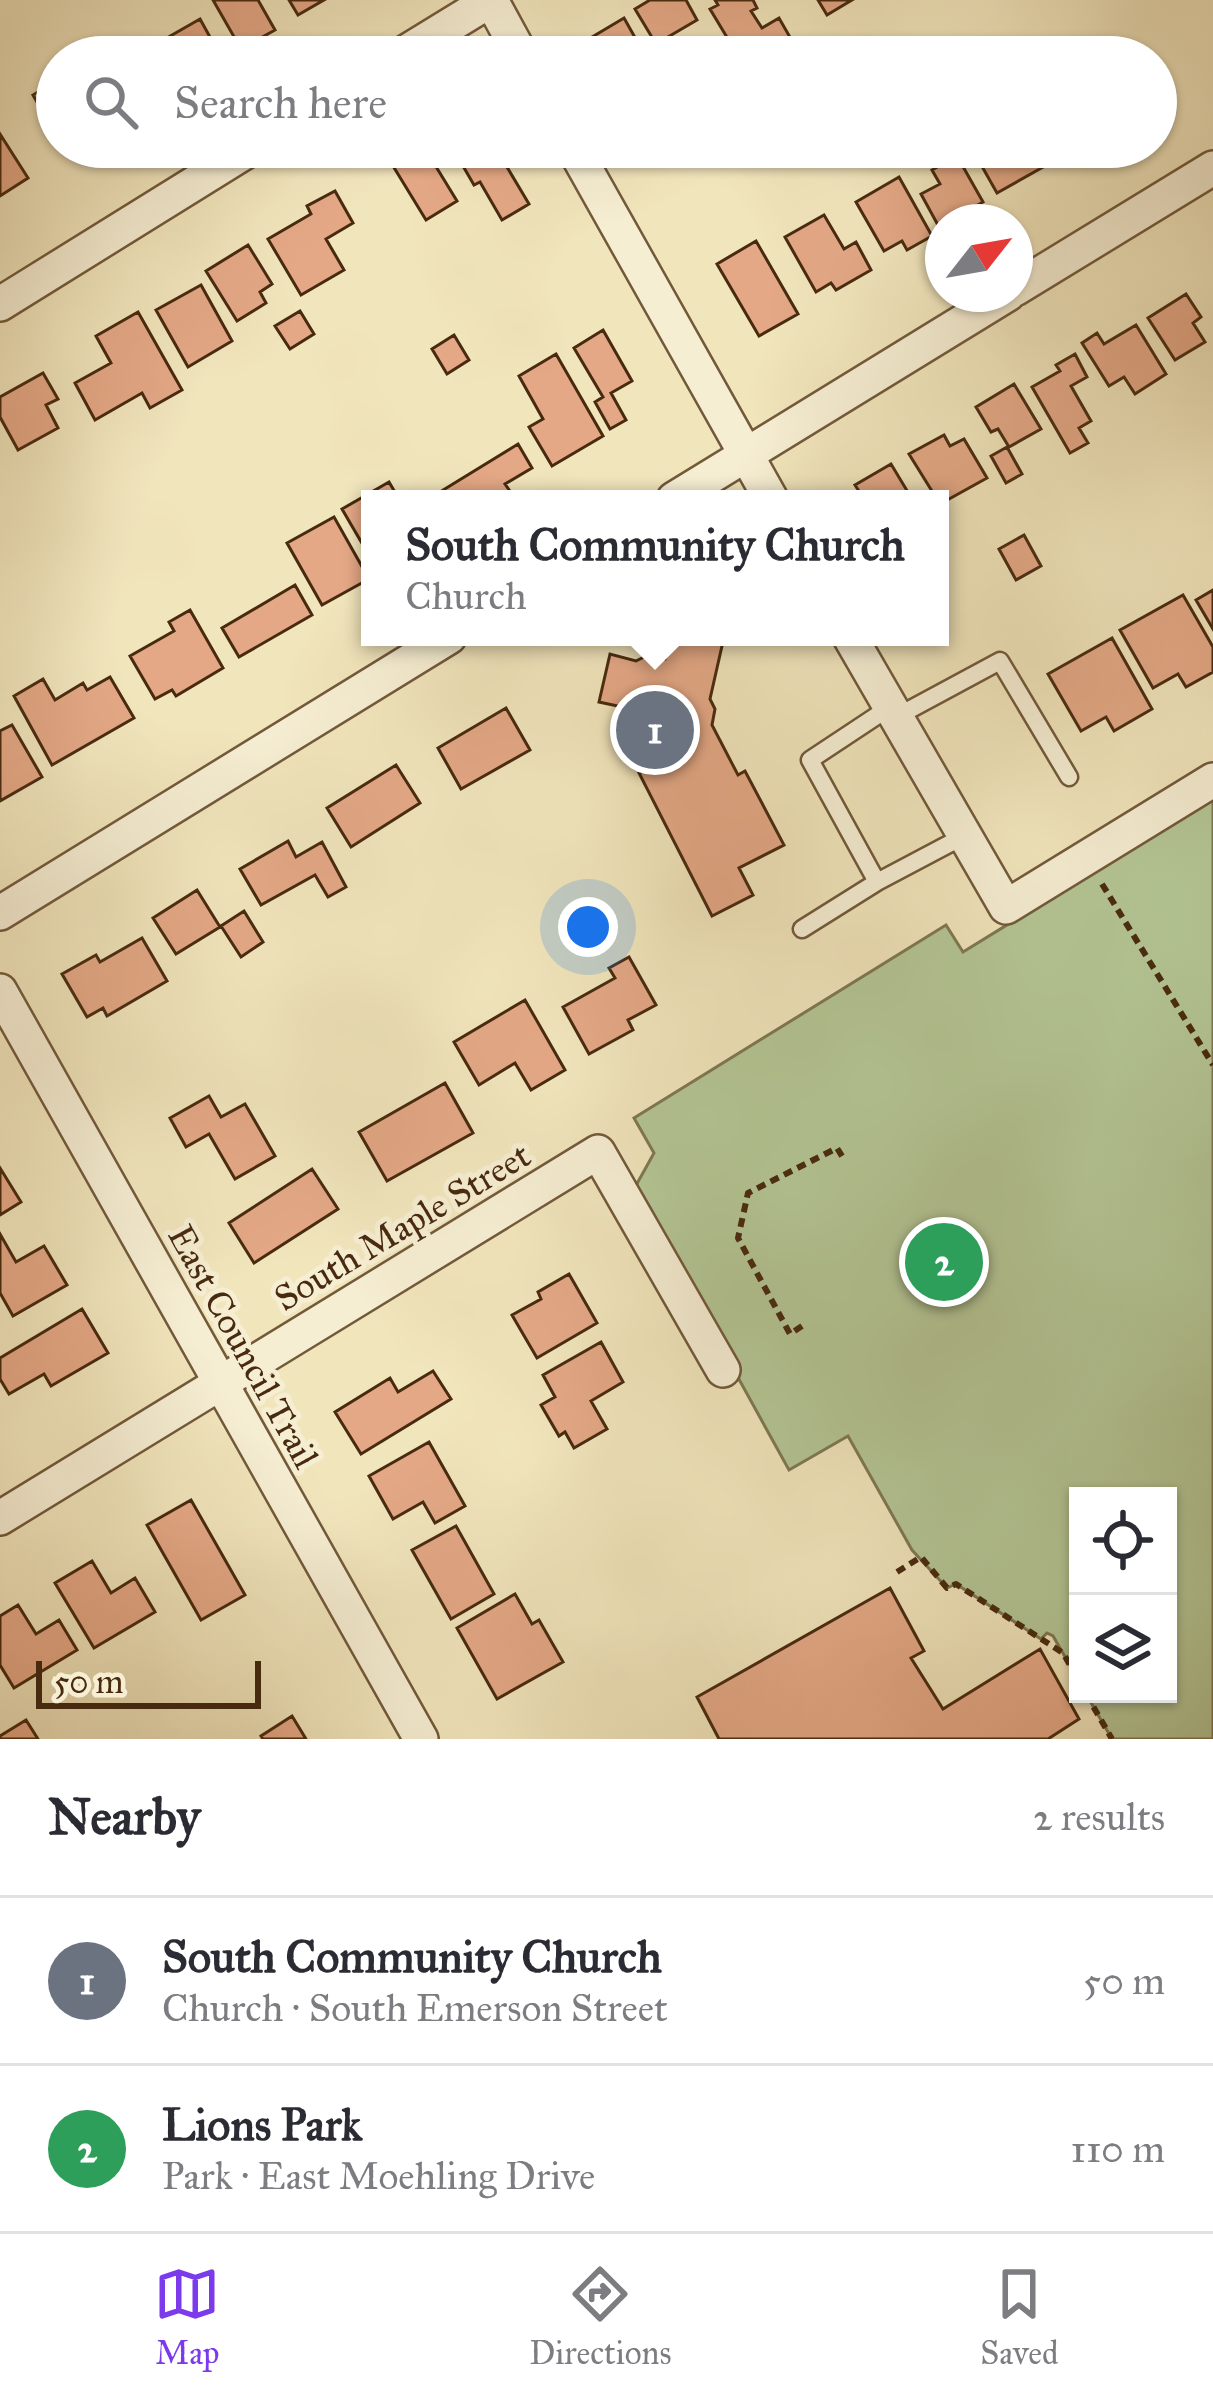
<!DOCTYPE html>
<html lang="en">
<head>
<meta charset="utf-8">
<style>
	body { margin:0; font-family:"IM FELL Great Primer",serif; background:#f2f2f3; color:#2b2b33 }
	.controls { position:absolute; right:36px; bottom:36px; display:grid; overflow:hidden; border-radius:0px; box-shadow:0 3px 9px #0004 }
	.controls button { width:108px; height:108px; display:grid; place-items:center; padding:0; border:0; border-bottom:3px solid #e1e1e2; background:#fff; color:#2b2b33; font:60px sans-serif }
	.compass { position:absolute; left:925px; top:204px; width:108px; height:108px; border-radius:50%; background:#fff; box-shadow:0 3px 9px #0004; rotate:59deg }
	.scale { position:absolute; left:36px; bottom:30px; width:225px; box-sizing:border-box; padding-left:12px; border:6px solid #482a0f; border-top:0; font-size:33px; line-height:42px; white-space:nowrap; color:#482a0f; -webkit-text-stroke:9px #f6eed3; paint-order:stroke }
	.you { position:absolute; left:588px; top:927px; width:42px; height:42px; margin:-30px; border:9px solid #fff; border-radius:50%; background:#1a73e8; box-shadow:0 0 0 18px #1a73e833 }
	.badge { display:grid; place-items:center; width:78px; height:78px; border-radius:50%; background:#7c3aed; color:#fff; font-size:39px; font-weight:700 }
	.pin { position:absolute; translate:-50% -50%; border:6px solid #fff; box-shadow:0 3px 12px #0006 }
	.popup { position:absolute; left:361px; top:490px; width:588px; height:156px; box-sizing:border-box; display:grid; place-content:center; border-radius:0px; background:#fff; filter:drop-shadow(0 3px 9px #0005); font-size:39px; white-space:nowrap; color:#7c7c81 }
	.popup b { font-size:45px; color:#2b2b33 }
	.popup::after { content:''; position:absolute; left:50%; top:100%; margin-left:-24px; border:24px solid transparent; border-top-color:#fff }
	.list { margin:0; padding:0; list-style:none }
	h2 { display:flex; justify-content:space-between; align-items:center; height:156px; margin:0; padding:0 48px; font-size:51px }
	h2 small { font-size:39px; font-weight:400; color:#7c7c81 }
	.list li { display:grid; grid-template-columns:78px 1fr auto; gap:36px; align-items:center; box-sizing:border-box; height:168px; padding:0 48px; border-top:3px solid #e1e1e2 }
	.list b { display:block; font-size:45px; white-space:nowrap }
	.list p { margin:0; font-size:39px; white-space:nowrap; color:#7c7c81 }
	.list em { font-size:39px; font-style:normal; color:#7c7c81 }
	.icon { flex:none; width:66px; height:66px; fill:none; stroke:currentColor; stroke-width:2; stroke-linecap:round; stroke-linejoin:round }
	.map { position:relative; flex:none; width:1213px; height:1739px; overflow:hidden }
	.search { position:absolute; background:#fff; box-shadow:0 3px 9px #0004; left:36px; right:36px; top:36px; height:132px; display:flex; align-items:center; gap:30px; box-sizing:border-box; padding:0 42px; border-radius:66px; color:#7c7c81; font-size:45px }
	.sheet { height:492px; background:#fff }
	nav { display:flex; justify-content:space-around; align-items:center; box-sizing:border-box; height:168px; border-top:3px solid #e1e1e2; background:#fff; font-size:33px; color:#7c7c81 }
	nav a { display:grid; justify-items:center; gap:6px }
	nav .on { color:#7c3aed }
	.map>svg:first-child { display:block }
	.green { fill:#b4c695; stroke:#7e7852; stroke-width:3 }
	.building { fill:#e4a886; stroke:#482a0f; stroke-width:3 }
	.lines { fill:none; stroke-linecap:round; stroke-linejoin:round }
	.service-casing { stroke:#72593a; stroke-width:21 }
	.minor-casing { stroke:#72593a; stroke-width:38 }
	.path { stroke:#482a0f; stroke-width:6; stroke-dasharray:9 6; stroke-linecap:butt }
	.service { stroke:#f6eed3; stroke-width:16 }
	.minor { stroke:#f6eed3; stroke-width:33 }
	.labels { text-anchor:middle; stroke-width:10; stroke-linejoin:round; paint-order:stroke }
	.street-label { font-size:36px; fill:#482a0f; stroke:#f6eed3 }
</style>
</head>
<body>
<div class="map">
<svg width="1213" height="1739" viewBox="0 0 1213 1739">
	<rect width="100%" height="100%" fill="#f1e5bc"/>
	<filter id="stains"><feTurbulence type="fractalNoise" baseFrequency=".00167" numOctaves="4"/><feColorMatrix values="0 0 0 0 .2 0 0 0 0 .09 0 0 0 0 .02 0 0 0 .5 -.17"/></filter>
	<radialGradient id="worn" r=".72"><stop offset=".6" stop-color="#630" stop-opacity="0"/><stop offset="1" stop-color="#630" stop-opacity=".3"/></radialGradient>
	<path class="green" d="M 1213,798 L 1213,1739 L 1112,1739 L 1086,1694 L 1168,1694 L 1168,1496 L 1078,1496 L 1078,1679 L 1053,1636 L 1047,1633 L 1041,1639 L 956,1584 L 947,1588 L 912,1550 L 848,1436 L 789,1470 L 634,1189 L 654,1153 L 634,1118 L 946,925 L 963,952 Z"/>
	<path class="building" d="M 213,0 L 258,0 L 275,30 L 241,49 Z
		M 289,0 L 324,0 L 298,15 Z
		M 650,0 L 686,0 L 697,20 L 656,44 L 635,9 Z
		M 715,0 L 753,0 L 757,8 L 751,11 L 762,28 L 779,18 L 795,46 L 777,57 L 763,57 L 752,38 L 734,49 L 710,9 L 718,5 Z
		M 818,0 L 852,0 L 827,15 Z
		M 624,18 L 646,57 L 590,57 L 582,43 Z
		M 200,19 L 221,57 L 166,57 L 158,43 Z
		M 134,42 L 142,57 L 108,57 Z
		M 57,81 L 57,137 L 33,95 Z
		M 0,134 L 28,178 L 0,196 Z
		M 414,147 L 424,147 L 457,201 L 426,220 L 390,161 Z
		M 452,147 L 495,147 L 529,204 L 502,220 L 480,182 L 474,185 Z
		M 940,147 L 960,147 L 962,150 L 947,159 Z
		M 971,147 L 1034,147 L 1045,166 L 997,193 Z
		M 957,156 L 983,202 L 939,227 L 921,194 L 940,184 L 932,170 Z
		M 899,177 L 932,236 L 907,250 L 902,241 L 884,251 L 856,202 Z
		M 335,191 L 353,223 L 326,239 L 344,270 L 301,295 L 268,239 L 311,214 L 307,206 Z
		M 824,215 L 844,249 L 856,242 L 871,270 L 836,290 L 831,283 L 816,292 L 785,237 Z
		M 756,241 L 798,314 L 759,336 L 717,264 Z
		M 248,245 L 272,284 L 260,292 L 266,303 L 237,321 L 206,271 Z
		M 201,285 L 232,341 L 188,367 L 156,310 Z
		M 1186,294 L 1201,317 L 1193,323 L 1205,342 L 1175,360 L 1148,318 Z
		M 300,311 L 314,334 L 290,349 L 275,326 Z
		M 138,312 L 182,390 L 150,408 L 142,393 L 95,420 L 75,383 L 111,363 L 96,336 Z
		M 1136,325 L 1166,374 L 1135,394 L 1124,377 L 1109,386 L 1082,343 L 1097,333 L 1104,344 Z
		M 603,330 L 632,381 L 611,393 L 626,420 L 610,429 L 595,402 L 603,397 L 574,348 Z
		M 454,335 L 469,360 L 447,374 L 432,349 Z
		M 556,354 L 603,436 L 552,466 L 529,427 L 543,419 L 519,376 Z
		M 1075,354 L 1087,377 L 1071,386 L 1091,421 L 1079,428 L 1088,443 L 1070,453 L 1032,387 L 1060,371 L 1056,365 Z
		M 43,373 L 58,399 L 46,405 L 58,428 L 18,450 L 0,417 L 0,397 Z
		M 1014,384 L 1041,429 L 1009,447 L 998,429 L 991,432 L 976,407 Z
		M 944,435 L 950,446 L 964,439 L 987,478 L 940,504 L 909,454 Z
		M 518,444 L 532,468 L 505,484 L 512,494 L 503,499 L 437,499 L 435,495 Z
		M 1007,447 L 1022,474 L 1006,483 L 991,456 Z
		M 891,464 L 912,499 L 864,499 L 855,485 Z
		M 389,482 L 399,499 L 370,499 L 370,557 L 342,509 Z
		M 334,517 L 369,579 L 322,605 L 287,543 Z
		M 1024,535 L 1041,566 L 1016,580 L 999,549 Z
		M 295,585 L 312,615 L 239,657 L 222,628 Z
		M 1213,590 L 1213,629 L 1196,600 Z
		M 1183,595 L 1213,647 L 1213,672 L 1186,687 L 1178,674 L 1153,688 L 1120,630 Z
		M 190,610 L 223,668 L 176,696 L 172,690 L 155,699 L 130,656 L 174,631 L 169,622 Z
		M 670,637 L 724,637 L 710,699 L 715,709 L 712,725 L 738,775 L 745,771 L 784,845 L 739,868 L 753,895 L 712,916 L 639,773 L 660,762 L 632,709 L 599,702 L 610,654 L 636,661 L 648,655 L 665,659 Z
		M 1112,638 L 1152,709 L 1114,731 L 1106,717 L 1081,731 L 1048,674 Z
		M 110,677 L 134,718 L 52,765 L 14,696 L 43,679 L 55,700 L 83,683 L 87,690 Z
		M 506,708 L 530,750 L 461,789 L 438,748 Z
		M 12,725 L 42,777 L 0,801 L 0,731 Z
		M 396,765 L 420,803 L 351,847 L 327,808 Z
		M 288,841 L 296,857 L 322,842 L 346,887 L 328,897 L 315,875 L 261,905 L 240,869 Z
		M 197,890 L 220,927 L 176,954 L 153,918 Z
		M 244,911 L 263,942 L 241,957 L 221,926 Z
		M 142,938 L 167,981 L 107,1016 L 103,1008 L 87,1017 L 62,974 L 96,955 L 100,962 Z
		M 629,957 L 656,1005 L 628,1020 L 633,1030 L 589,1054 L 563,1007 L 615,978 L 609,968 Z
		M 525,1000 L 565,1070 L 531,1090 L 515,1063 L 479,1085 L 454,1042 Z
		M 445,1083 L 473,1133 L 387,1181 L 359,1132 Z
		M 209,1096 L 221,1117 L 245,1104 L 275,1156 L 235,1179 L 209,1134 L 186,1147 L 170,1118 Z
		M 0,1168 L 21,1202 L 0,1215 Z
		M 312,1169 L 338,1209 L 254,1263 L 229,1223 Z
		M 0,1234 L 16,1262 L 44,1246 L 67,1285 L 13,1316 L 0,1293 Z
		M 569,1274 L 597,1323 L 537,1358 L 512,1315 L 541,1299 L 538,1292 Z
		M 82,1309 L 108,1353 L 51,1386 L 44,1374 L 9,1394 L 0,1379 L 0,1358 Z
		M 601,1342 L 623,1382 L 591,1401 L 607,1429 L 574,1448 L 565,1432 L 559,1436 L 541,1405 L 555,1397 L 543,1375 Z
		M 433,1371 L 451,1399 L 361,1454 L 335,1412 L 390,1378 L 398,1392 Z
		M 429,1442 L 465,1506 L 435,1523 L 423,1502 L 393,1519 L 369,1476 Z
		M 191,1500 L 245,1595 L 201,1620 L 147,1525 Z
		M 456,1526 L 494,1594 L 451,1619 L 412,1550 Z
		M 92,1561 L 111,1593 L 135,1578 L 155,1612 L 94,1648 L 55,1583 Z
		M 890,1588 L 924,1651 L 911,1658 L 943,1709 L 1040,1649 L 1079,1719 L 1048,1739 L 719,1739 L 697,1697 Z
		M 515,1594 L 532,1624 L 539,1620 L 563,1662 L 497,1699 L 457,1628 Z
		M 18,1605 L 36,1634 L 59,1620 L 77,1650 L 14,1688 L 0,1665 L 0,1616 Z
		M 292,1716 L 306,1739 L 263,1739 L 261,1736 Z
		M 26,1720 L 38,1739 L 0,1739 L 0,1736 Z"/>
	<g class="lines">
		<g class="service-casing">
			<path id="service" d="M 896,717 L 1000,661 L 1069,777
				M 877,882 L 964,836
				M 802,929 L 877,882 L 810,760 L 890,707"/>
		</g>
		<g class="minor-casing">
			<path id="minor" d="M 398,57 L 491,0 L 522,57
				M 573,147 L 771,499
				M 1015,289 L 1213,168
				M 0,304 L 253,147
				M 674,499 L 1008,294
				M 850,637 L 1006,907 L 1213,780
				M 0,913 L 449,637
				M 0,991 L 421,1739
				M 0,1518 L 598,1152 L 723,1370"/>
		</g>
		<path class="path" d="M 1102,884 L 1213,1065
			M 802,1326 L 790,1334 L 738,1238 L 748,1193 L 837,1148 L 845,1161
			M 897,1572 L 921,1557 L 947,1588 L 956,1584 L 1063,1653 L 1078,1679
			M 1086,1694 L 1112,1739"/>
		<use href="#service" class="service"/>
		<use href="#minor" class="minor"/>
	</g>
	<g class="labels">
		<g class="street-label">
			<text transform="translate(402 1226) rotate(-31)" y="13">South Maple Street</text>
			<text transform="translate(244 1346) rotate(61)" y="13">East Council Trail</text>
		</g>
	</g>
	<rect width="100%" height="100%" filter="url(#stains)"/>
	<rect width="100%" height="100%" fill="url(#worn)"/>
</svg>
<div class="controls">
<button><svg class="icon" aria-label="locate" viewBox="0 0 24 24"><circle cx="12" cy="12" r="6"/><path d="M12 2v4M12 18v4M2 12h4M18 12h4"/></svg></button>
<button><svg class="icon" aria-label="layers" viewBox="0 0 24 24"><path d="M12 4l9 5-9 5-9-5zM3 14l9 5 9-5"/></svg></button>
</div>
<svg class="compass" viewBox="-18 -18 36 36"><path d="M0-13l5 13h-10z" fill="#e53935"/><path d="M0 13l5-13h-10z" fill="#7c7c81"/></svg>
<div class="scale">50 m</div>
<div class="you"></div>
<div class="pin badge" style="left:655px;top:730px;background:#6b7280">1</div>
<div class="popup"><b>South Community Church</b>Church</div>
<div class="pin badge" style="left:944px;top:1262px;background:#2e9e5b">2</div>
<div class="search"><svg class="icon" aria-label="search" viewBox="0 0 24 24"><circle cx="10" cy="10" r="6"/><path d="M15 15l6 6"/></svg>Search here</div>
</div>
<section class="sheet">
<h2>Nearby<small>2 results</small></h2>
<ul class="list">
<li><span class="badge" style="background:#6b7280">1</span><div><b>South Community Church</b><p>Church · South Emerson Street</p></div><em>50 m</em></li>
<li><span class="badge" style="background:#2e9e5b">2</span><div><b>Lions Park</b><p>Park · East Moehling Drive</p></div><em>110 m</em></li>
</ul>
</section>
<nav>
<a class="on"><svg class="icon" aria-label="map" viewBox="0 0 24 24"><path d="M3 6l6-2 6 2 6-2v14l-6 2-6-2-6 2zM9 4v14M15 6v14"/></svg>Map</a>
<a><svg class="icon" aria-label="directions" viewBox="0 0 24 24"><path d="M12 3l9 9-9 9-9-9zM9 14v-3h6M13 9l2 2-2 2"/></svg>Directions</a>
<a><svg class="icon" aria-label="saved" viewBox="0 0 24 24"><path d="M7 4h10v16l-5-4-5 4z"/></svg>Saved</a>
</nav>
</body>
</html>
